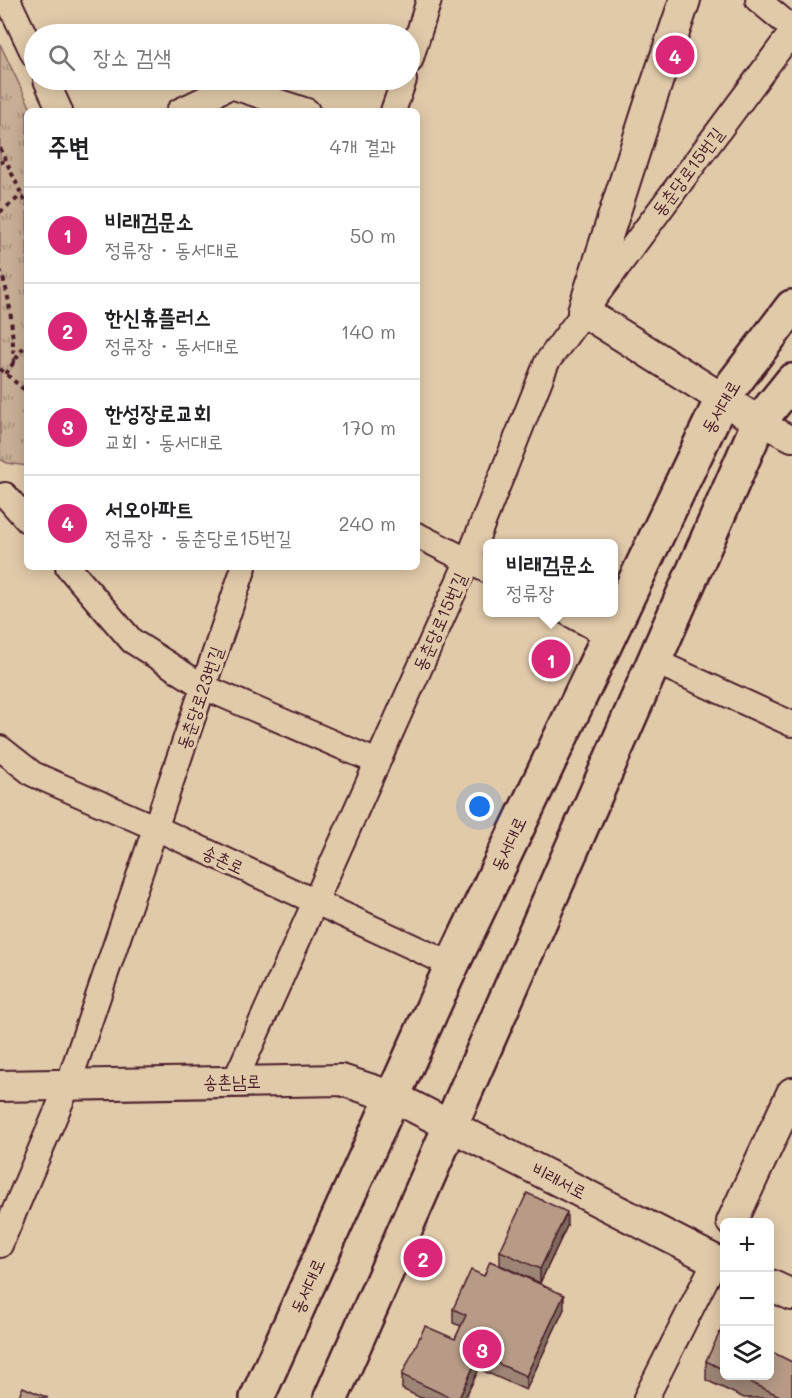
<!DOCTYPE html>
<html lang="ko">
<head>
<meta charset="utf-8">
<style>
	body { margin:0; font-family:Mali,"Poor Story",sans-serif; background:#f2f2f2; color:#202124 }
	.controls { position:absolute; right:18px; bottom:18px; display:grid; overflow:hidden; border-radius:9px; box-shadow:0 3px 15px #0003 }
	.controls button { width:54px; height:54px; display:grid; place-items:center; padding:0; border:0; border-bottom:2px solid #e0e0e0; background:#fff; color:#202124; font:30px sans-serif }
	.you { position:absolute; left:480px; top:807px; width:21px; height:21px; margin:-15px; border:4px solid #fff; border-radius:50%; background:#1a73e8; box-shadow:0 0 0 9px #1a73e833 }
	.badge { display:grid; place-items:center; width:39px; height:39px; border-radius:50%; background:#db2777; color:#fff; font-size:20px; font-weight:700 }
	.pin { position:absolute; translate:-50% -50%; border:3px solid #fff; box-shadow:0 2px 6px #0006 }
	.popup { position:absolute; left:483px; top:539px; width:135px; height:78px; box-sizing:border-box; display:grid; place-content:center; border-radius:9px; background:#fff; filter:drop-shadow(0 2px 4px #0005); font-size:20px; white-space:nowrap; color:#757577 }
	.popup b { font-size:22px; color:#202124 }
	.popup::after { content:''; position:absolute; left:50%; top:100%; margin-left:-12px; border:12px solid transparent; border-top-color:#fff }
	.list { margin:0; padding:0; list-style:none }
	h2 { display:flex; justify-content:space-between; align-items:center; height:78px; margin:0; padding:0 24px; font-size:26px }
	h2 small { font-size:20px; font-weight:400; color:#757577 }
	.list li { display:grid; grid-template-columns:39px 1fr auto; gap:18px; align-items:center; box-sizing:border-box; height:96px; padding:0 24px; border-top:2px solid #e0e0e0 }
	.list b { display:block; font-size:22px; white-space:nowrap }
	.list p { margin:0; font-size:20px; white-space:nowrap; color:#757577 }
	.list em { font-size:20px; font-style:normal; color:#757577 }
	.icon { flex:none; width:33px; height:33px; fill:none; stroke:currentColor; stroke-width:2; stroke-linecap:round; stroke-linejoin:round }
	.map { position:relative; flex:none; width:792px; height:1398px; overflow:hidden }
	.search { position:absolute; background:#fff; box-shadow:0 3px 15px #0003; left:24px; top:24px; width:396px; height:66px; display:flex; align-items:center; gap:15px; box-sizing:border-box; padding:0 21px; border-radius:33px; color:#757577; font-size:22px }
	.panel { position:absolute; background:#fff; box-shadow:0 3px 15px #0003; left:24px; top:108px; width:396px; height:462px; border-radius:9px }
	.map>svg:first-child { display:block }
	.grass { fill:url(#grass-tufts); stroke:#896660; stroke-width:1.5 }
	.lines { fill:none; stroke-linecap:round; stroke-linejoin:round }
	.minor-casing { stroke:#4a1f2b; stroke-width:28 }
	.tertiary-casing { stroke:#4a1f2b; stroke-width:34 }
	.primary-casing { stroke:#4a1f2b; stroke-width:38 }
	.path { stroke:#4a1f2b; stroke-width:4; stroke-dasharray:4.5 4.5; stroke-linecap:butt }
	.minor { stroke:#e1caaa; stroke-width:24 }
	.tertiary { stroke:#e1caaa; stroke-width:30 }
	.primary { stroke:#e1caaa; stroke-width:33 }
	.wall { fill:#9d8574; stroke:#4a1f2b; stroke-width:1.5 }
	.shaded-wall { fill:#806c5e; stroke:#4a1f2b; stroke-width:1.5 }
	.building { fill:#b79b87; stroke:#4a1f2b; stroke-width:1.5 }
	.labels { text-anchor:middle; stroke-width:6; stroke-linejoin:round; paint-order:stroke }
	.street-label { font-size:18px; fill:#4a1f2b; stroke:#e1caaa }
</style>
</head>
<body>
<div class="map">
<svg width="792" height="1398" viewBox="0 0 792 1398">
	<defs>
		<pattern id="grass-tufts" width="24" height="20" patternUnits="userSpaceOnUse" patternTransform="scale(1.5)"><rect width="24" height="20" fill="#c8ae95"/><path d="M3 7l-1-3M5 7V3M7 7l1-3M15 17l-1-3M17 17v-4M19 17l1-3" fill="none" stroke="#a48d7a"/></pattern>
	</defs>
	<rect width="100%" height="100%" fill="#e1caaa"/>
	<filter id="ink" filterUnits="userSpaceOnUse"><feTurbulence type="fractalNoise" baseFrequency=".0167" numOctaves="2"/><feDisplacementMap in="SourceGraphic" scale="12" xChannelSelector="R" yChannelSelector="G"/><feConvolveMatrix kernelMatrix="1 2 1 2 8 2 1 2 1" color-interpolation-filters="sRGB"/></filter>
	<g filter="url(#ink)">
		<path class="grass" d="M 0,44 L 32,111 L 27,111 L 27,466 L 7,463 L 0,459 Z"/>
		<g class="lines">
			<g class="minor-casing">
				<path id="minor" d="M 8,0 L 34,55
					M 758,0 L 792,28
					M 410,61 L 429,0
					M 46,80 L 60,111
					M 179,111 L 231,86 L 307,111
					M 393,111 L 404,80
					M 759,422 L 792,439
					M 5,495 L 27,520
					M 417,535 L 488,571
					M 68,567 L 132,641 L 204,687 L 377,762
					M 566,612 L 608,635
					M 654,661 L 792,724
					M 0,748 L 33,774 L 156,828 L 452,965
					M 234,1083 L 468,560 L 547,362 L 792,32
					M 0,1245 L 68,1085 L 244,567
					M 646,1398 L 715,1261"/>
			</g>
			<g class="tertiary-casing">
				<path id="tertiary" d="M 685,0 L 652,97 L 583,311 L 759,422
					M 0,1086 L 341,1080 L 394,1097 L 724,1265
					M 732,1222 L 792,1093
					M 770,1285 L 792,1295"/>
			</g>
			<g class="primary-casing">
				<path id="primary" d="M 257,1398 L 452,965 L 722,399 L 792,307
					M 331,1398 L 759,422 L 792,381"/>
			</g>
			<path class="path" d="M 0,148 L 27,206
				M 0,163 L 6,160
				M 0,212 L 22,195
				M 0,270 C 12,300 12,331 14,363
				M 0,369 L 27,392
				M 6,374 L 27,342"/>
			<use href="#minor" class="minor"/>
			<use href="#tertiary" class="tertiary"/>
			<use href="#primary" class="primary"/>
		</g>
		<path class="wall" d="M 567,1226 L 540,1283 L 500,1265 L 500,1251 Z
			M 484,1276 L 564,1309 L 526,1390 L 479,1369 L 465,1398 L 421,1398 L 402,1389 L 402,1375 L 455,1339 L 461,1326 L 453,1323 L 453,1309 Z
			M 724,1329 L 724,1376 L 770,1376 L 792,1398 L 744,1398 L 706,1380 L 706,1361 Z"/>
		<path class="shaded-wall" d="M 567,1212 L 567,1226 L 540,1283 L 540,1269 Z
			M 564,1295 L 564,1309 L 526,1390 L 526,1376 Z
			M 479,1355 L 479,1369 L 465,1398 L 459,1398 Z"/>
		<path class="building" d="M 527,1193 L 567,1212 L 540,1269 L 500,1251 Z
			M 490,1261 L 564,1295 L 526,1376 L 479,1355 L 459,1398 L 451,1398 L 402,1375 L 425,1326 L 455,1339 L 466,1315 L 453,1309 L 471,1270 L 484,1276 Z
			M 722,1328 L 724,1329 L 724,1370 L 706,1361 Z
			M 770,1351 L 792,1362 L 792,1398 L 784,1398 L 737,1376 L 770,1376 Z
			M 23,1387 L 48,1398 L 18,1398 Z"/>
	</g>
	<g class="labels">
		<g class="street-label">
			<text transform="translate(688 172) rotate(-53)" y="6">동춘당로15번길</text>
			<text transform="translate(721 407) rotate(-60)" y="6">동서대로</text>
			<text transform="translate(440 622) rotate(-66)" y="6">동춘당로15번길</text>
			<text transform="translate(200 698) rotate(-71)" y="6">동춘당로23번길</text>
			<text transform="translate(509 844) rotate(-65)" y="6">동서대로</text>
			<text transform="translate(223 860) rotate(25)" y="6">송촌로</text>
			<text transform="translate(232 1082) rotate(-1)" y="6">송촌남로</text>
			<text transform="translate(559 1181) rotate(27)" y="6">비래서로</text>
			<text transform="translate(308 1286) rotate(-66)" y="6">동서대로</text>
		</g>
	</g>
</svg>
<div class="controls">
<button>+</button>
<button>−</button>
<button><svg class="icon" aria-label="layers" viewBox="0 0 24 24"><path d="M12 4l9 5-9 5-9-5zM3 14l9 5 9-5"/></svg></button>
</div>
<div class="you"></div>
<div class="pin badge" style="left:551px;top:659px">1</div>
<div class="popup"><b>비래검문소</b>정류장</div>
<div class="pin badge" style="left:423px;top:1258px">2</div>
<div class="pin badge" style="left:482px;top:1349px">3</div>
<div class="pin badge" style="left:675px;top:55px">4</div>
<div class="search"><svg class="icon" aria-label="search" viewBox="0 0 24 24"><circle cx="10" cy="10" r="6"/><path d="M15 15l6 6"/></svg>장소 검색</div>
<section class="panel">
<h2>주변<small>4개 결과</small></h2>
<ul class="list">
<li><span class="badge">1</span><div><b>비래검문소</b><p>정류장 · 동서대로</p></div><em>50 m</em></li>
<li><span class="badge">2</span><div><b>한신휴플러스</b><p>정류장 · 동서대로</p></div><em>140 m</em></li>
<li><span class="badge">3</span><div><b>한성장로교회</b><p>교회 · 동서대로</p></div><em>170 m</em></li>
<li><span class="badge">4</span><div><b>서오아파트</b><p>정류장 · 동춘당로15번길</p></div><em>240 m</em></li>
</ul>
</section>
</div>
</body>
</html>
